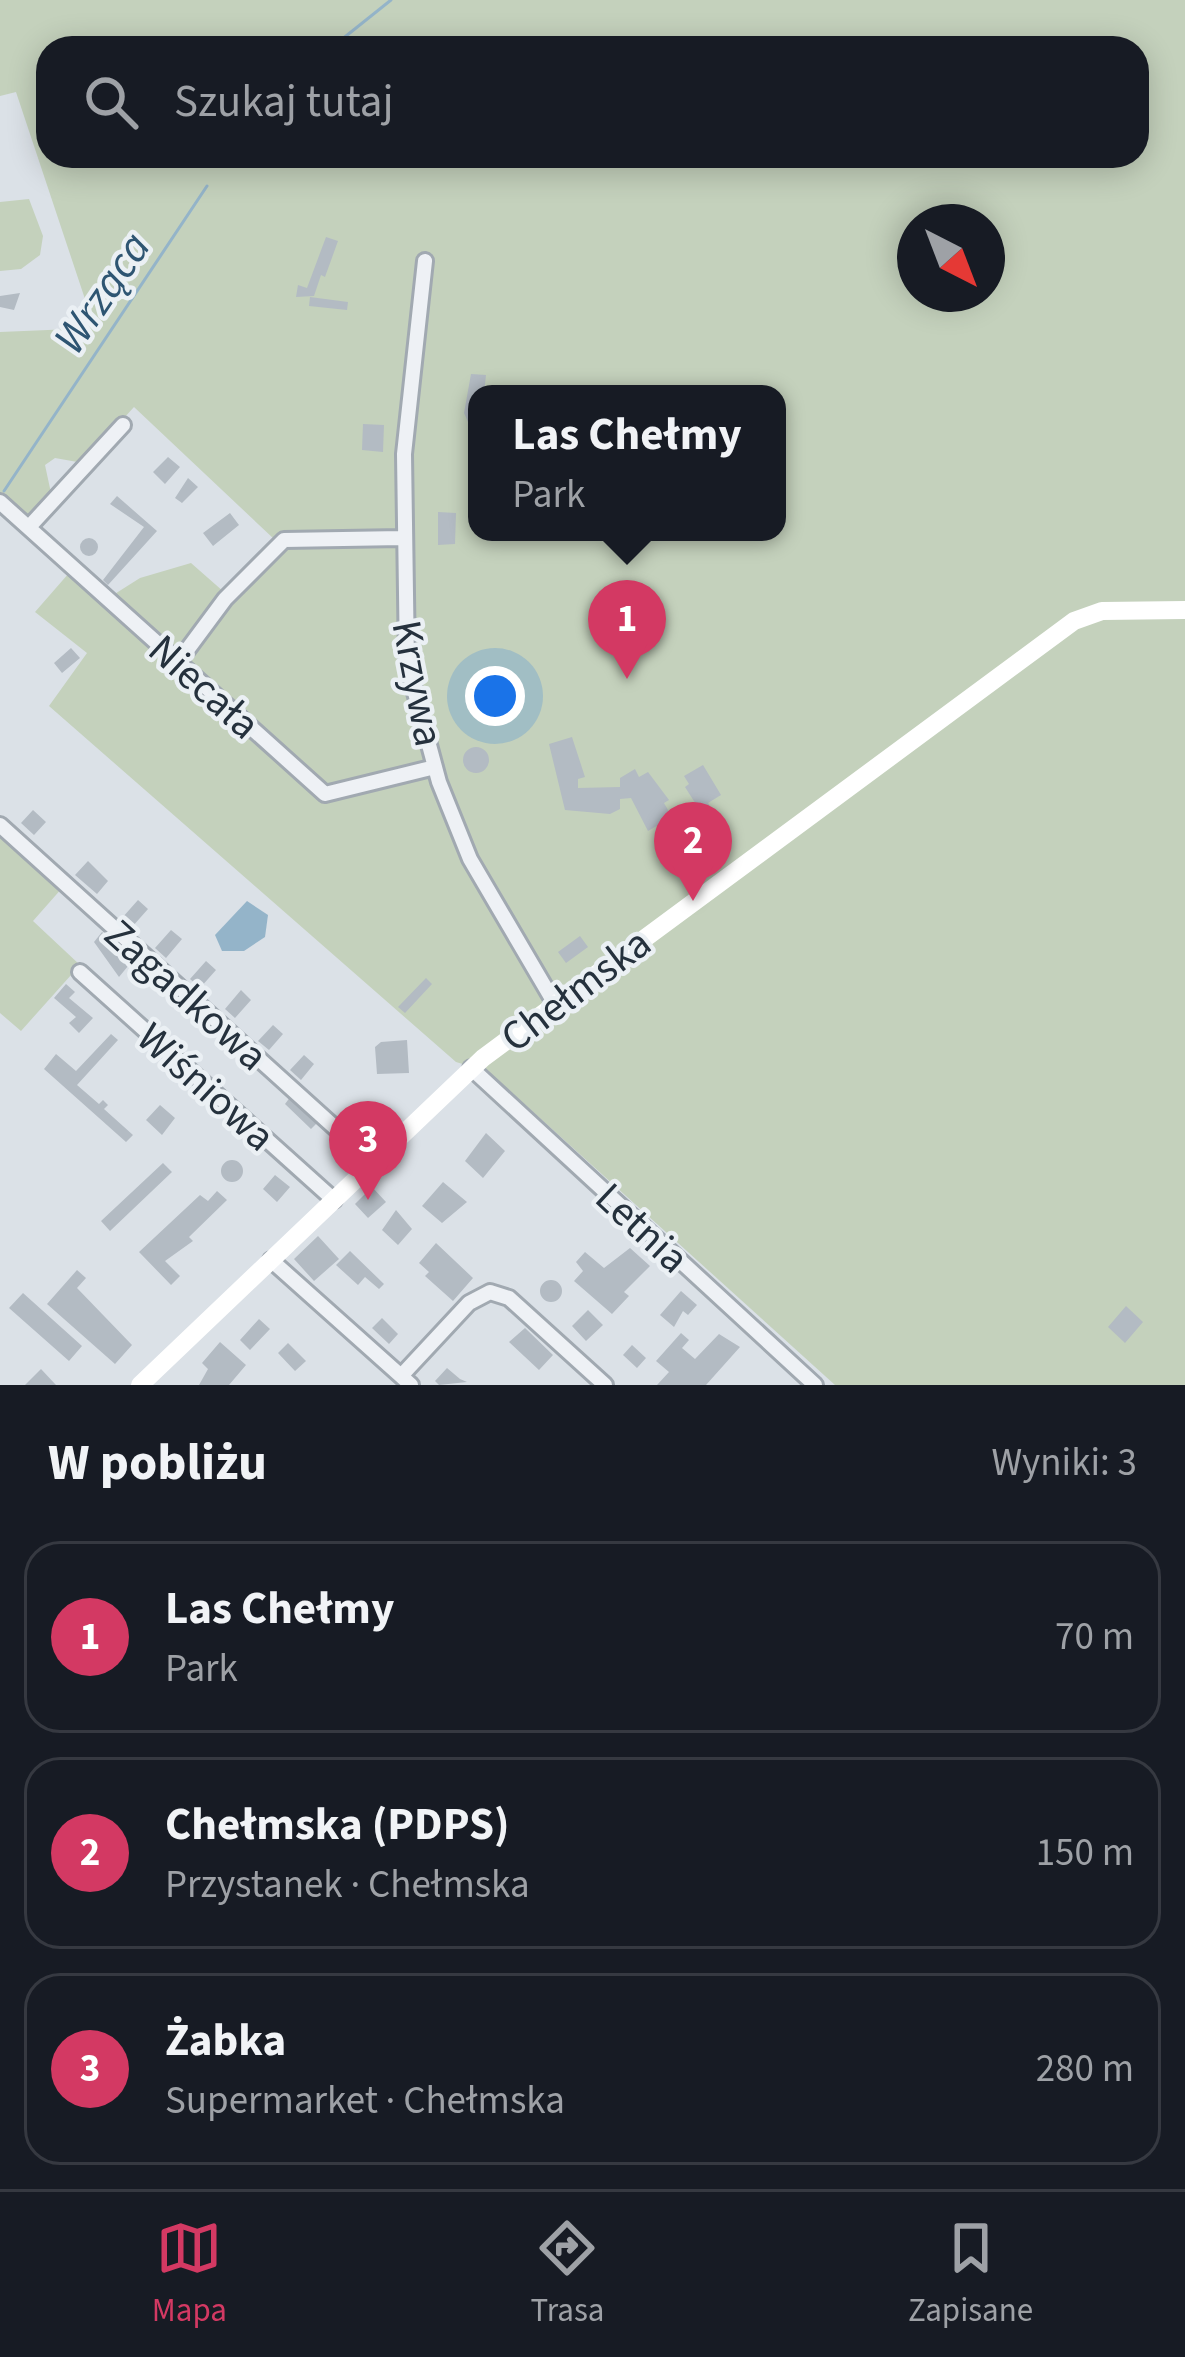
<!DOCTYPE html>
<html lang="pl">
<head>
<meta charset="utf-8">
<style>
	body { margin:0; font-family:"Source Sans 3",sans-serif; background:#242831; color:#f1f3f6 }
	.compass { position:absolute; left:897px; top:204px; width:108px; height:108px; border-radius:50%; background:#171b24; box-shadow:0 6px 30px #0003; rotate:138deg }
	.you { position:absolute; left:495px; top:696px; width:42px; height:42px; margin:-30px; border:9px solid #fff; border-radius:50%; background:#1a73e8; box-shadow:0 0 0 18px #1a73e833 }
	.badge { display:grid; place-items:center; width:78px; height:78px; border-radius:50%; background:#d33963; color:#fff; font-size:39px; font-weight:700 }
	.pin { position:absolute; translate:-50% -99px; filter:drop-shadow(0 3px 6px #0008) }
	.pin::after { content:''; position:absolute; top:63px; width:42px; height:36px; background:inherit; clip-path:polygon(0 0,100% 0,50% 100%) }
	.popup { position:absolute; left:468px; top:385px; width:318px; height:156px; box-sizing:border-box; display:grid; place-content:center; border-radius:24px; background:#171b24; filter:drop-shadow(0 3px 9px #0005); font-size:39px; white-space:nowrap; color:#9ea1a6 }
	.popup b { font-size:45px; color:#f1f3f6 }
	.popup::after { content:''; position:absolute; left:50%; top:100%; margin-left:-24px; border:24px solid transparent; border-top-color:#171b24 }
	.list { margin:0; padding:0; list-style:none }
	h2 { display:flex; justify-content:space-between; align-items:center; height:156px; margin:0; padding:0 48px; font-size:51px }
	h2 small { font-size:39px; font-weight:400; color:#9ea1a6 }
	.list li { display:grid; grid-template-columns:78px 1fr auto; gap:36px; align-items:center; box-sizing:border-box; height:192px; margin:0 24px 24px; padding:0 24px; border:3px solid #363941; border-radius:36px }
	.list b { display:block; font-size:45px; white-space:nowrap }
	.list p { margin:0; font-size:39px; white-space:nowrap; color:#9ea1a6 }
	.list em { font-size:39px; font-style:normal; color:#9ea1a6 }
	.icon { flex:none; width:66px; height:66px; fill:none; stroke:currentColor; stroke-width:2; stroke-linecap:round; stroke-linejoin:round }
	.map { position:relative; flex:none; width:1185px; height:1385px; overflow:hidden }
	.search { position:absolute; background:#171b24; box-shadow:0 6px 30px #0003; left:36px; right:36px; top:36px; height:132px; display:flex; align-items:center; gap:30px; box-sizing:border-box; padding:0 42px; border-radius:36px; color:#9ea1a6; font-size:45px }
	.sheet { height:804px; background:#171b24 }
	nav { display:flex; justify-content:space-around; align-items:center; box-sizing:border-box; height:168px; border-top:3px solid #363941; background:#171b24; font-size:33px; color:#9ea1a6 }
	nav a { display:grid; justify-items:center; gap:6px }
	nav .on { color:#d33963 }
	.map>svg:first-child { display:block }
	.green { fill:#c4d1bc; fill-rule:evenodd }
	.water { fill:#94b4c9 }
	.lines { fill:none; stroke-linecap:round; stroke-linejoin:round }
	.stream { stroke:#94b4c9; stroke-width:3 }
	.building { fill:#b3bbc3 }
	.street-casing { stroke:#a1a9b1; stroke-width:20 }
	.street { stroke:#eef1f5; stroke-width:14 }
	.secondary { stroke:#fff; stroke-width:18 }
	.labels { text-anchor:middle; stroke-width:9; stroke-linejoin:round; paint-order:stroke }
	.street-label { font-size:42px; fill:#25313d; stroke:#ebf0f4 }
	.water-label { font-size:45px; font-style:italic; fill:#2e5572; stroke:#ebf0f4 }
</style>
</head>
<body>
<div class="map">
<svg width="1185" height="1385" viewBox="0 0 1185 1385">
	<rect width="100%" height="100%" fill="#dbe1e7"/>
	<path class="green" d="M 0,0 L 1185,0 L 1185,1385 L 835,1385 L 489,1072 L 456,1062 L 49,706 L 87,653 L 35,612 L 69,573 L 102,602 L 140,578 L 191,563 L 224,592 L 274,539 L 134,407 L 83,463 L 55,458 L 45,465 L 51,493 L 26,518 L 0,495 L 0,332 L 72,329 L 88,308 L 16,92 L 0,96 ZM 48,48 L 1137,48 L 1137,156 L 48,156 ZM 915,222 L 987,222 L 987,294 L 915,294 ZM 477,394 L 777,394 L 777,532 L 477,532 Z
		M 29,199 L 43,236 L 40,255 L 21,269 L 0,271 L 0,202 Z
		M 0,832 L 63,887 L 33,921 L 80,965 L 21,1031 L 0,1013 Z"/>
	<path class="water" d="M 247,901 L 268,915 L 265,937 L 244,951 L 222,951 L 215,935 Z"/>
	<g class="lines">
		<path class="stream" d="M 331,48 L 391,0
			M 219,164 L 223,156
			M 4,491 L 207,186"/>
	</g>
	<path class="building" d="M 326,237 L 338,241 L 325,277 L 321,275 L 314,296 L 296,297 L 298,285 L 307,288 Z
		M 20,293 L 14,310 L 0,307 L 0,296 Z
		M 310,297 L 348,302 L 347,310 L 309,306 Z
		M 471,374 L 486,375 L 484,394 L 476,397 L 475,422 L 468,422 L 464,413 Z
		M 363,424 L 384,425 L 383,452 L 362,450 Z
		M 168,457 L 180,467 L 165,484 L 153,472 Z
		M 188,478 L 198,487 L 182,503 L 175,498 Z
		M 117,496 L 157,531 L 108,585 L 103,580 L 144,527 L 110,504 Z
		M 438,512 L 456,513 L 455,544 L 438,545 Z
		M 230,513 L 239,525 L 213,546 L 203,533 Z
		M80 547a9 9 0 1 1 18 0a9 9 0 1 1-18 0Z
		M 71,648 L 80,658 L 62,673 L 54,663 Z
		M 572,737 L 585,777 L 578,779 L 578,788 L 620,787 L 620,778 L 635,769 L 639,777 L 648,772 L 669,800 L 664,803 L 672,817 L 648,831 L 631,798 L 620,799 L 620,809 L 610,814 L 565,810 L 549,744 Z
		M463 760a13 13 0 1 1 26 0a13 13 0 1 1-26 0Z
		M 703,765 L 721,795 L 708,803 L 720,823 L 711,828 L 685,787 L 689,784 L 684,776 Z
		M 33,810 L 46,822 L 34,835 L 21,823 Z
		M 88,861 L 108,881 L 97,894 L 75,875 Z
		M 138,900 L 148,909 L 132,927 L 122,918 Z
		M 171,930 L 182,939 L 166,958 L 155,948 Z
		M 102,932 L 133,960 L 119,977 L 94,942 Z
		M 580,936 L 588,947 L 566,963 L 558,952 Z
		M 206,961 L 216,970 L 200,988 L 190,979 Z
		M 426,978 L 432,984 L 405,1013 L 398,1007 Z
		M 66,984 L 75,992 L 69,998 L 93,1018 L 79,1033 L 69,1023 L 76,1017 L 54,998 Z
		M 241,990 L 251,1000 L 235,1018 L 225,1009 Z
		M 273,1025 L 283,1034 L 269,1050 L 258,1041 Z
		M 111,1034 L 118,1040 L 77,1085 L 99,1104 L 103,1100 L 108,1105 L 104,1109 L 133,1135 L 126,1142 L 44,1069 L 56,1054 L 76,1071 Z
		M 407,1040 L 409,1073 L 377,1074 L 375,1047 L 381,1042 Z
		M 304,1055 L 314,1064 L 301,1080 L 290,1070 Z
		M 291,1096 L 319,1121 L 311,1129 L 285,1104 Z
		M 160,1105 L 175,1118 L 162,1135 L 146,1120 Z
		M 486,1133 L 505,1151 L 483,1178 L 465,1161 Z
		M221 1171a11 11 0 1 1 22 0a11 11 0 1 1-22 0Z
		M 163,1163 L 172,1172 L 110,1231 L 101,1221 Z
		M 275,1175 L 290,1187 L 277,1202 L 263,1189 Z
		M 443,1182 L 467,1202 L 442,1223 L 422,1206 Z
		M 372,1187 L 386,1202 L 368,1218 L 355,1204 Z
		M 217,1191 L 227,1200 L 189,1237 L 193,1241 L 165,1261 L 180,1276 L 171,1285 L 139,1252 L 200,1195 L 208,1201 Z
		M 396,1210 L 412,1229 L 398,1245 L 382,1230 Z
		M 318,1236 L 339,1259 L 314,1281 L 294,1259 Z
		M 436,1243 L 473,1278 L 453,1301 L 425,1276 L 429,1272 L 419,1263 Z
		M 630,1248 L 650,1266 L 624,1292 L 629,1296 L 612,1314 L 574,1281 L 583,1271 L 576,1262 L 585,1252 L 604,1268 Z
		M 350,1251 L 384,1284 L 379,1289 L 365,1277 L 358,1285 L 336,1265 Z
		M 77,1270 L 86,1278 L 77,1288 L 132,1345 L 115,1364 L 47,1304 Z
		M540 1291a11 11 0 1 1 22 0a11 11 0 1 1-22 0Z
		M 681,1291 L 697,1305 L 688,1315 L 683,1311 L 674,1327 L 660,1315 Z
		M 23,1293 L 82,1346 L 69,1361 L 9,1308 Z
		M 1126,1306 L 1143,1322 L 1125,1343 L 1108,1327 Z
		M 588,1310 L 603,1325 L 586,1341 L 572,1326 Z
		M 382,1318 L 398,1334 L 389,1344 L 372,1328 Z
		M 259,1319 L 270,1329 L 250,1350 L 240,1340 Z
		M 525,1328 L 553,1355 L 539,1370 L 509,1342 Z
		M 681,1333 L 689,1340 L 682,1348 L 695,1359 L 719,1334 L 740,1347 L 706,1385 L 657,1385 L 669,1372 L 656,1361 Z
		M 220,1342 L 246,1365 L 229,1385 L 199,1385 L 208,1369 L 202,1363 Z
		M 288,1343 L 306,1361 L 295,1371 L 278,1353 Z
		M 632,1345 L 646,1358 L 637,1368 L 623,1355 Z
		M 447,1368 L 460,1379 L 467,1382 L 439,1385 L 435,1381 Z
		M 41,1369 L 56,1385 L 25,1385 Z"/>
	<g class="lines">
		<g class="street-casing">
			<path id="street" d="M 425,261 L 404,454 L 407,663 L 439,782 L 470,859 L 555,1004
				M 0,502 L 325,794 L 435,767
				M 29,527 L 123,425
				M 179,661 L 225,599 L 284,540 L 402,538
				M 0,825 L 373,1162
				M 80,972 L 334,1200
				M 471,1068 L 815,1385
				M 271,1260 L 411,1385
				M 401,1376 L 469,1303 L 490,1292 L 509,1298 L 605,1385"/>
		</g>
		<use href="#street" class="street"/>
		<path class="secondary" d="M 140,1385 L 483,1058 L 1074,621 L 1102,611 L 1185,610"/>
	</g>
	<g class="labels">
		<g class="street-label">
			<text transform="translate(419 683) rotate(79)" y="15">Krzywa</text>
			<text transform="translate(205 686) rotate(42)" y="15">Niecała</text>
			<text transform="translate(575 989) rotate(-37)" y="15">Chełmska</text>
			<text transform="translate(187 994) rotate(42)" y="15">Zagadkowa</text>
			<text transform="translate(207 1086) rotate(42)" y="15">Wiśniowa</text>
			<text transform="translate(643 1227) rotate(43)" y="15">Letnia</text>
		</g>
		<g class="water-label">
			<text transform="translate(101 292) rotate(-56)" y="16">Wrząca</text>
		</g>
	</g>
</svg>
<svg class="compass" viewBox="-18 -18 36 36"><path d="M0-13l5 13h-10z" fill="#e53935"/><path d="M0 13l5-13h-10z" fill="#9ea1a6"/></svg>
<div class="you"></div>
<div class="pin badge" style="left:627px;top:679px">1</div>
<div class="popup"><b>Las Chełmy</b>Park</div>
<div class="pin badge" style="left:693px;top:901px">2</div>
<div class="pin badge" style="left:368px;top:1200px">3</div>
<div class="search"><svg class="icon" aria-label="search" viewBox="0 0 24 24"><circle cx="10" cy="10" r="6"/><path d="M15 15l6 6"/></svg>Szukaj tutaj</div>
</div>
<section class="sheet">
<h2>W pobliżu<small>Wyniki: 3</small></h2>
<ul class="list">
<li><span class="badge">1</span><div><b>Las Chełmy</b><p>Park</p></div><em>70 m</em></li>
<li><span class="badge">2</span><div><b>Chełmska (PDPS)</b><p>Przystanek · Chełmska</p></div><em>150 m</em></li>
<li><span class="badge">3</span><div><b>Żabka</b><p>Supermarket · Chełmska</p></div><em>280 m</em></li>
</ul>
</section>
<nav>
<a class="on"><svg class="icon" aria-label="map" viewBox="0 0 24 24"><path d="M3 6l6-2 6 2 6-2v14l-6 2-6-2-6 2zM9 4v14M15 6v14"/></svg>Mapa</a>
<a><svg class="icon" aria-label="directions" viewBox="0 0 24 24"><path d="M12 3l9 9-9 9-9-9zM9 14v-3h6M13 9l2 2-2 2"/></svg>Trasa</a>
<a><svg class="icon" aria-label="saved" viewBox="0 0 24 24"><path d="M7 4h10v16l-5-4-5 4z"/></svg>Zapisane</a>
</nav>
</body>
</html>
